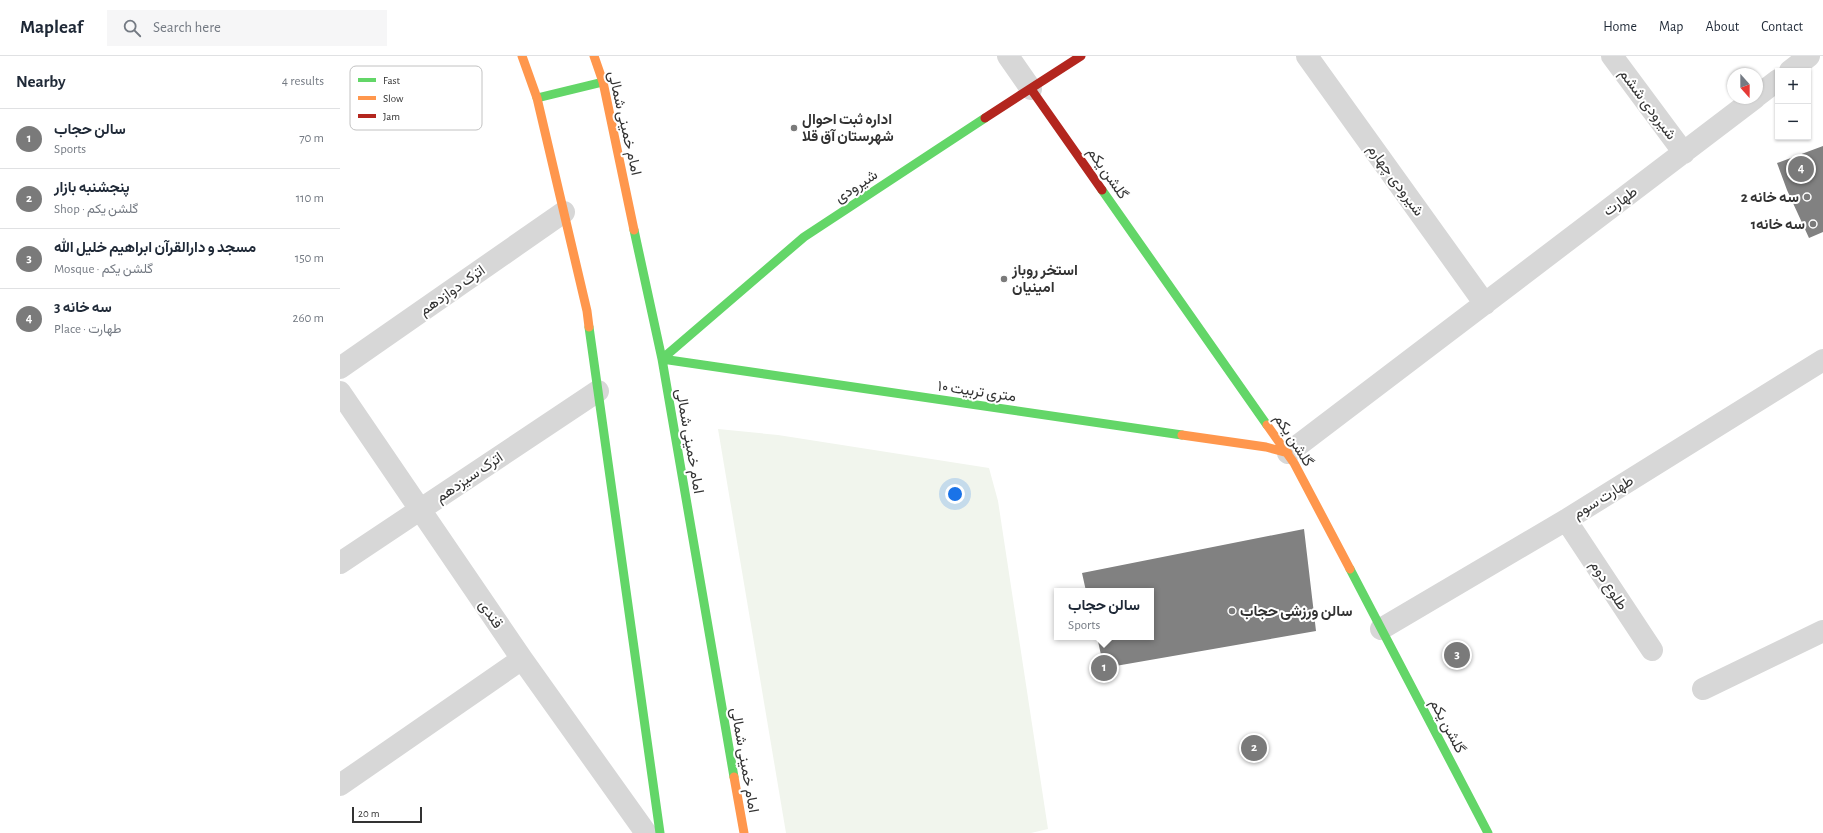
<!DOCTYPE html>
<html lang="en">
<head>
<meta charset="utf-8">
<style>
	body { margin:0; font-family:"Alegreya Sans",Vazirmatn,sans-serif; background:#f6f6f7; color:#1f2937 }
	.controls { position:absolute; right:12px; top:12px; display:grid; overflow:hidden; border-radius:0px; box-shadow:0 1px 3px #0004 }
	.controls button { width:36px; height:36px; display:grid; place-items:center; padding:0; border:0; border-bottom:1px solid #e0e1e3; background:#fff; color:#1f2937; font:20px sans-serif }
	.compass { position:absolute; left:1387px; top:12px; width:36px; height:36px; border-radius:50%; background:#fff; box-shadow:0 1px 3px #0004; rotate:159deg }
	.scale { position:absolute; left:12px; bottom:10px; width:70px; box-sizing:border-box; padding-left:4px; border:2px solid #333; border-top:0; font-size:11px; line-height:14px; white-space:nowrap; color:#333; -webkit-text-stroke:3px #fff; paint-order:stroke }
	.you { position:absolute; left:615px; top:438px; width:14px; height:14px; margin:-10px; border:3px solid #fff; border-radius:50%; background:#1a73e8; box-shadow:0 0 0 6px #1a73e833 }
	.badge { display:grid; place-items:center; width:26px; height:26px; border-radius:50%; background:#7a7a7a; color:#fff; font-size:13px; font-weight:700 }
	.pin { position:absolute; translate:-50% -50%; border:2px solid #fff; box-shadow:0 1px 4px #0006 }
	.popup { position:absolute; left:714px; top:532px; width:100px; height:52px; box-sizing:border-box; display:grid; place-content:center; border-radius:0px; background:#fff; filter:drop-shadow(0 1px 3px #0005); font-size:13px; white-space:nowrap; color:#747a83 }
	.popup b { font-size:15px; color:#1f2937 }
	.popup::after { content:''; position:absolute; left:50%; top:100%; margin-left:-8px; border:8px solid transparent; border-top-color:#fff }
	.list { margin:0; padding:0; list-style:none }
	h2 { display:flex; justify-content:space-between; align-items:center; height:52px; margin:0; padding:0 16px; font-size:17px }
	h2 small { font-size:13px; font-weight:400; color:#747a83 }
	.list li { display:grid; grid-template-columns:26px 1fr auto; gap:12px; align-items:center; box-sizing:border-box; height:60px; padding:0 16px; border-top:1px solid #e0e1e3 }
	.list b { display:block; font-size:15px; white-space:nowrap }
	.list p { margin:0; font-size:13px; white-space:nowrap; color:#747a83 }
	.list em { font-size:13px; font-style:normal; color:#747a83 }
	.icon { flex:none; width:22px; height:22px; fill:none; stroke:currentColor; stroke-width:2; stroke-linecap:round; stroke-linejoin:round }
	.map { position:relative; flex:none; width:1483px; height:777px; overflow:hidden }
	header { display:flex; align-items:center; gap:24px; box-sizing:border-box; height:56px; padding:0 20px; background:#fff; border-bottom:1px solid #e0e1e3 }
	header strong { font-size:19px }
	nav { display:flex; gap:22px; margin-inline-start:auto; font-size:14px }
	.search { width:280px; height:36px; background:#f6f6f7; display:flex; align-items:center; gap:10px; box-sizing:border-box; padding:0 14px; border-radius:0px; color:#747a83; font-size:15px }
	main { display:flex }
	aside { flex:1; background:#fff }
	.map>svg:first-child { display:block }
	.green { fill:#f1f5ed }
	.building { fill:#818181 }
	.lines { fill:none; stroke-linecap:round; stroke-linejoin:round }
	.street { stroke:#d7d7d7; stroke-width:22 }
	.fast { stroke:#63d668; stroke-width:9 }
	.slow { stroke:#ff974d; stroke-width:9 }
	.jam { stroke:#b3261e; stroke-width:9 }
	.poi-dot { fill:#7a7a7a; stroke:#fff; stroke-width:1.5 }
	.labels { text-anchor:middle; stroke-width:4; stroke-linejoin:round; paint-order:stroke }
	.street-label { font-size:15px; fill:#333; stroke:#fff }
	.poi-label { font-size:15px; font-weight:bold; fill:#333; stroke:#fff; text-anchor:start }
	.key { fill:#fff; stroke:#c2c2c2; stroke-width:1 }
	.key-label { font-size:11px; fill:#333 }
</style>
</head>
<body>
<header>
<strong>Mapleaf</strong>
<div class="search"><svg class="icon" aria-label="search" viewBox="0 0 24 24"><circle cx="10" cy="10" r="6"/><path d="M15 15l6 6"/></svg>Search here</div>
<nav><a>Home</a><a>Map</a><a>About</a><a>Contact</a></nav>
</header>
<main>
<aside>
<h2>Nearby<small>4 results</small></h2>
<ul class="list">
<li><span class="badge">1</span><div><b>سالن حجاب</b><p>Sports</p></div><em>70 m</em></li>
<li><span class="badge">2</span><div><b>پنجشنبه بازار</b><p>Shop · گلشن یکم</p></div><em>110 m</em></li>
<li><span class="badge">3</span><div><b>مسجد و دارالقرآن ابراهیم خلیل الله</b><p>Mosque · گلشن یکم</p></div><em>150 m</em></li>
<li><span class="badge">4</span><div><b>سه خانه 3</b><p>Place · طهارت</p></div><em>260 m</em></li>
</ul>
</aside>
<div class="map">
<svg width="1483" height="777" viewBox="0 0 1483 777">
	<rect width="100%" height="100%" fill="#fff"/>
	<path class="green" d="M 378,373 L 438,379 L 649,412 L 658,445 L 708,773 L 691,777 L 446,777 Z"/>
	<path class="building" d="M 1483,90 L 1483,176 L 1469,182 L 1447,134 L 1437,107 Z
		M 964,473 L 976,575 L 764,612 L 757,581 L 811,581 L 811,535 L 746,535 L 742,517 Z"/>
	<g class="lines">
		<path class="street" d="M 668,0 L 691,33
			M 967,0 L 1145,248
			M 1272,0 L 1344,97
			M 1450,15 L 1469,0
			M 1417,40 L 1438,24
			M 0,312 L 224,156
			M 0,336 L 182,603 L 306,777
			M 948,397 L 1415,42
			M 1226,464 L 1312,594
			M 0,507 L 258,335
			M 1041,573 L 1226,464 L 1483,304
			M 1363,633 L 1483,575
			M 0,729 L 182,603"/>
		<path class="fast" d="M 197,42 L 263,26
			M 762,134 L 927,369
			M 294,174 L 322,303 L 394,721
			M 249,271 L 320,777
			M 322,303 L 842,379
			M 322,303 L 464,181 L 645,62
			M 1010,513 L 1148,777"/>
		<path class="slow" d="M 182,0 L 197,42 L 247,255 L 249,271
			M 254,0 L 263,26 L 294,174
			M 927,369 L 954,407 L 1010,513
			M 842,379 L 926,391 L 948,397
			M 394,721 L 404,777"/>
		<path class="jam" d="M 691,33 L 762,134
			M 645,62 L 741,0"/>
	</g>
	<g class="poi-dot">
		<circle cx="454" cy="72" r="4"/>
		<circle cx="1467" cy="141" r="4"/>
		<circle cx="1473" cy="168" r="4"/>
		<circle cx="664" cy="223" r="4"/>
		<circle cx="892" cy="555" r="4"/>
	</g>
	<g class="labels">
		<g class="street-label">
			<text transform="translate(1308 48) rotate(53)" y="5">شیرودی ششم</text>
			<text transform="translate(285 67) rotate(77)" y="5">امام خمینی شمالی</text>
			<text transform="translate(768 117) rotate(55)" y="5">گلشن یکم</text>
			<text transform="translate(1056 124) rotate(54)" y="5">شیرودی چهارم</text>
			<text transform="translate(516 130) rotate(-33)" y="5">شیرودی</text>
			<text transform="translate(1280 145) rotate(-37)" y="5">طهارت</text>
			<text transform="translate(112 234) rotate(-35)" y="5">اترک دوازدهم</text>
			<text transform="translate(637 335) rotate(8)" y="5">۱۰ متری تربیت</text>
			<text transform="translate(954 384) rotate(57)" y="5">گلشن یکم</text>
			<text transform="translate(350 385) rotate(80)" y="5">امام خمینی شمالی</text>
			<text transform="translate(129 421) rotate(-34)" y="5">اترک سیزدهم</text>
			<text transform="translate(1263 441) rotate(-32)" y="5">طهارت سوم</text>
			<text transform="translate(1269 529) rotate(57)" y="5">طلوع دوم</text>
			<text transform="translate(151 558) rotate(56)" y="5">قندی</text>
			<text transform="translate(1108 670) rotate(62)" y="5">گلشن یکم</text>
			<text transform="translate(405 704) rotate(80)" y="5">امام خمینی شمالی</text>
		</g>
		<g class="poi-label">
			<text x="462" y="68">اداره ثبت احوال<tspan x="462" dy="17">شهرستان آق قلا</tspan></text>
			<text x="1459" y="146" text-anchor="end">سه خانه 2</text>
			<text x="1465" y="173" text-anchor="end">سه خانه1</text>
			<text x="672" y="219">استخر روباز<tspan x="672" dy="17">امینیان</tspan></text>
			<text x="900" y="560">سالن ورزشی حجاب</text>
		</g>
	</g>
	<rect x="10" y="10" width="132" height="64" rx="6" class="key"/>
	<rect x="18" y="22" width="18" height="4" fill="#63d668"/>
	<rect x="18" y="40" width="18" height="4" fill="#ff974d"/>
	<rect x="18" y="58" width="18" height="4" fill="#b3261e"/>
	<g class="key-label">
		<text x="43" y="28">Fast</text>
		<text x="43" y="46">Slow</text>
		<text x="43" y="64">Jam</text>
	</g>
</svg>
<div class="controls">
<button>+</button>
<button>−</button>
</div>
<svg class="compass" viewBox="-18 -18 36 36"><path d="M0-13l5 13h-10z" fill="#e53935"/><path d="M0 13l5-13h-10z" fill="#747a83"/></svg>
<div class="scale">20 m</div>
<div class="you"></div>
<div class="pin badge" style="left:764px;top:612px">1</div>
<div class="popup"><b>سالن حجاب</b>Sports</div>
<div class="pin badge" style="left:914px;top:692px">2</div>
<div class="pin badge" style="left:1117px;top:599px">3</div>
<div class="pin badge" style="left:1461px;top:113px">4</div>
</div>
</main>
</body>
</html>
